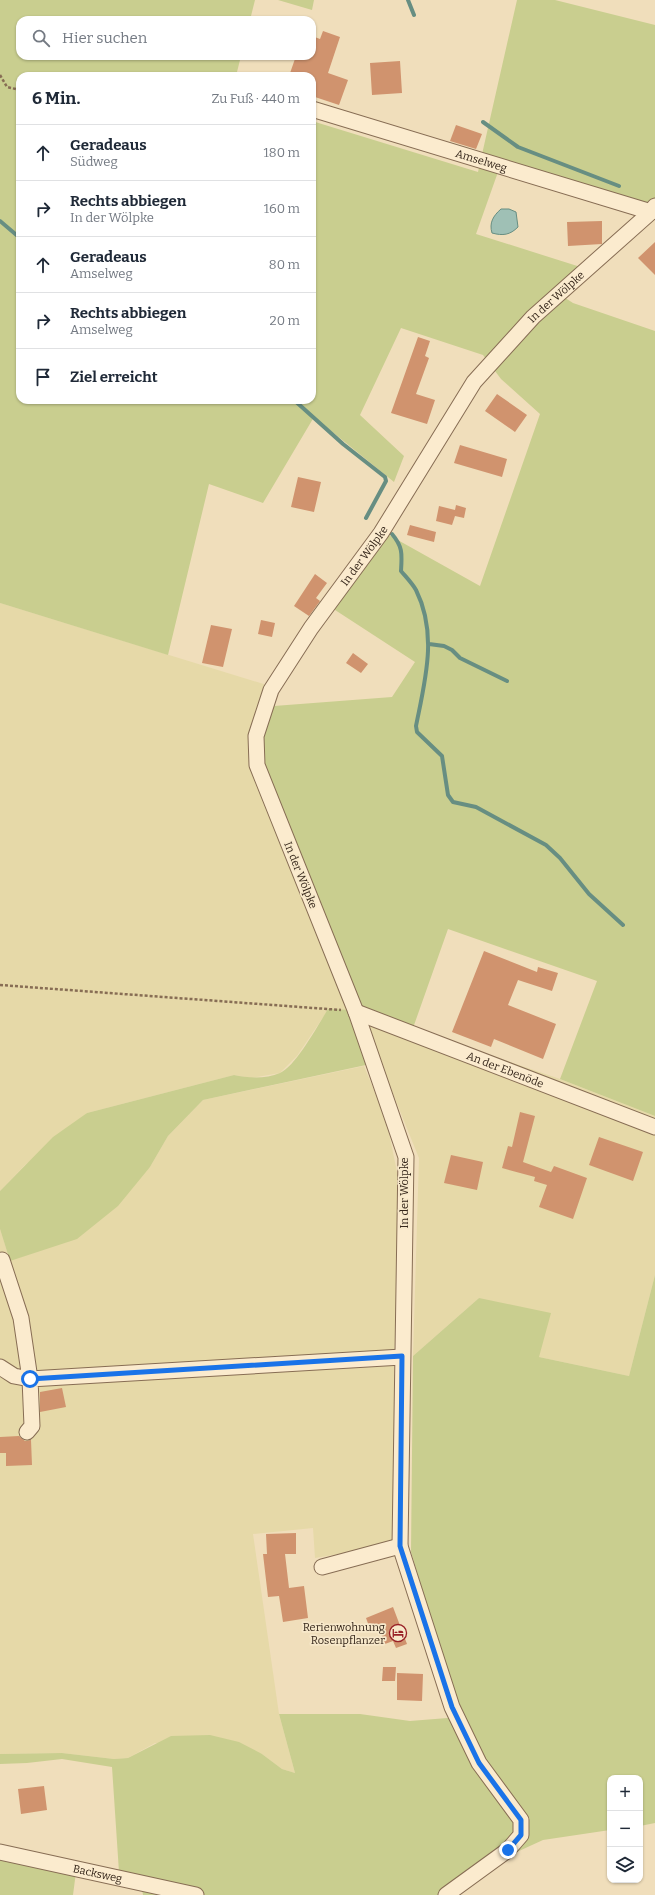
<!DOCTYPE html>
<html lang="de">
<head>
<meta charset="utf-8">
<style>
	body { margin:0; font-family:Bitter,serif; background:#f6f6f7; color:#1f2937 }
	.controls { position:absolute; right:12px; bottom:12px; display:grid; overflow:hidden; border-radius:8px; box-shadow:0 1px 3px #0004 }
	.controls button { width:36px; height:36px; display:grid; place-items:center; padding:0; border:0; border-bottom:1px solid #e0e1e3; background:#fff; color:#1f2937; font:20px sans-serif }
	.stop { position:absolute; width:12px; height:12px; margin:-9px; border:3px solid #1a73e8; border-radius:50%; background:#fff }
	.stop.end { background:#1a73e8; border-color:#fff; box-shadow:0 1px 4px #0008 }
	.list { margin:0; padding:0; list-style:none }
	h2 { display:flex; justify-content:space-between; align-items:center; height:52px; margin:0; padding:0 16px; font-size:17px }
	h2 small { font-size:13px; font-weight:400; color:#747a83 }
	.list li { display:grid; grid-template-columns:26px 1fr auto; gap:12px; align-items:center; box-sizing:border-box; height:56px; padding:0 16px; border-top:1px solid #e0e1e3 }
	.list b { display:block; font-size:15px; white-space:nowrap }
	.list p { margin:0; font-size:13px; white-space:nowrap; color:#747a83 }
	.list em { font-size:13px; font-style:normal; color:#747a83 }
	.icon { flex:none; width:22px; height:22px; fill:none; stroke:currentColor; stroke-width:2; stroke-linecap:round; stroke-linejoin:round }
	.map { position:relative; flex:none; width:655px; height:1895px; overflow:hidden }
	.search { position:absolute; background:#fff; box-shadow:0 1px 3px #0004; left:16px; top:16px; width:300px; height:44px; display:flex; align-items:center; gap:10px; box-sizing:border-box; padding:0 14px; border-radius:12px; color:#747a83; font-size:15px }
	.panel { position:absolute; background:#fff; box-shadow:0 1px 3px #0004; left:16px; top:72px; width:300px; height:332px; border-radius:12px }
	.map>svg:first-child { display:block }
	.farmland { fill:#e6d9a8 }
	.green { fill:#c9ce8f }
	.water { fill:#9fc0b5; stroke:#678e82 }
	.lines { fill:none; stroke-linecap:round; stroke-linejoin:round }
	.stream { stroke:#678e82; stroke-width:4 }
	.building { fill:#d0936e }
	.minor-casing { stroke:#876d54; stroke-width:17 }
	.path { stroke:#876d54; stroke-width:2.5; stroke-dasharray:3 2; stroke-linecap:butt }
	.minor { stroke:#fbebce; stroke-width:15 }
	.route { stroke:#1a73e8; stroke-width:5 }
	.labels { text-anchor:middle; stroke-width:3.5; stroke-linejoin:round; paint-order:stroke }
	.street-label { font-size:11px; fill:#35261a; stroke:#f7e8ca }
	.poi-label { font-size:11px; fill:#35261a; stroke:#f7e8ca; text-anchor:end }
</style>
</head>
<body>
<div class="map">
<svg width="655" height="1895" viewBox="0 0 655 1895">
	<rect width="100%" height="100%" fill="#f0debb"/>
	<path class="farmland" d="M 0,603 L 270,686 L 261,702 L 352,1010 L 328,1010 L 297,1056 L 280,1073 L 251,1078 L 234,1075 L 87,1113 L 25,1165 L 0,1191 Z
		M 359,1010 L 560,1079 L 655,1116 L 655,1275 L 629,1376 L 539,1357 L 479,1298 L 413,1356 L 419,1158 Z
		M 364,1066 L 378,1100 L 389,1133 L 398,1177 L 400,1213 L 394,1365 L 395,1539 L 382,1547 L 315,1558 L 313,1528 L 253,1534 L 279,1714 L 295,1773 L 282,1769 L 262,1754 L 155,1743 L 128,1758 L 114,1759 L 62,1753 L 0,1754 L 0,1229 L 10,1261 L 150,1167 L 168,1136 L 203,1100 Z"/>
	<path class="green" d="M 0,0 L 255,0 L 250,20 L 20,20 L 20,56 L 241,56 L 236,76 L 20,76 L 20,400 L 312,400 L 312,121 L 478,172 L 517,0 L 555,0 L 655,25 L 655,210 L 498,172 L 476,234 L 590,270 L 559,294 L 573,303 L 655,331 L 655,1116 L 560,1079 L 597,981 L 448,929 L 413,1028 L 359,1010 L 380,1062 L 203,1100 L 168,1136 L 150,1167 L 118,1206 L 77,1239 L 10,1261 L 0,1229 L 0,1191 L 53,1137 L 87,1113 L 234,1075 C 248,1078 266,1079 280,1073 C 296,1066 318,1025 328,1009 L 352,1010 L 250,765 L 274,706 L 392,697 L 415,662 L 332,608 L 387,534 L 480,586 L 540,414 L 501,379 L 483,355 L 401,328 L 360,415 L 404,456 L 394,482 L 314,417 L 263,503 L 209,484 L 168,655 L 0,603 Z
		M 278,0 L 314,0 L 312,10 Z
		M 655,1275 L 655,1823 L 640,1826 L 640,1778 L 610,1778 L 610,1830 L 543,1840 L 484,1867 L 440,1895 L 143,1895 L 140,1879 L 119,1872 L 112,1767 L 62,1759 L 27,1763 L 0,1764 L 0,1754 L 62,1753 L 114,1759 L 128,1758 L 171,1736 L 210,1735 L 239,1742 L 262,1754 L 282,1769 L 295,1773 L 279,1714 L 360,1714 L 410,1721 L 460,1717 L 411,1552 L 413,1356 L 479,1298 L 551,1313 L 539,1357 L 629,1376 Z
		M 0,1855 L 76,1872 L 73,1895 L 0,1895 Z"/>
	<path class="water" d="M 501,209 L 509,209 L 516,212 L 518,227 C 510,235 503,236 492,233 C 489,223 493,216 501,209 Z"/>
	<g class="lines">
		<path class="stream" d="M 408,0 L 414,15
			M 483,122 L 518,147 L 619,186
			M 0,221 L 20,238
			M 294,400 L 343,444 L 385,477 L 386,481 L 366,518
			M 392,534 C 403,547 402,554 401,571 C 406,577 412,583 416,590 C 438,634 425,681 416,726 L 417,732 L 442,756 L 448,795 L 453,802 L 476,807 L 546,845 L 560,858 L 589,894 L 623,925
			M 429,644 L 444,646 L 452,650 L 460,658 L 507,681"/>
	</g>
	<path class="building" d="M 323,31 L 340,37 L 328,73 L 348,80 L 339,105 L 312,96 L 312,76 L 289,76 L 296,56 L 312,56 L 312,36 L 320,39 Z
		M 400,61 L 402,93 L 372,95 L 370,63 Z
		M 456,125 L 482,134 L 476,149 L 450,141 Z
		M 602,221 L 602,244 L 568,246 L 567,222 Z
		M 655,242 L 655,275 L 638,258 Z
		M 418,337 L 430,341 L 425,356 L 429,358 L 416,394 L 435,400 L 427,424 L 391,413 Z
		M 497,394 L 527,415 L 515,432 L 485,411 Z
		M 460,445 L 507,459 L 502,477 L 454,463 Z
		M 298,477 L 321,482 L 314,512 L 291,507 Z
		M 456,505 L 466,508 L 464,518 L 455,516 L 452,525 L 436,521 L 439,506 L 455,510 Z
		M 410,525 L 436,532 L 434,542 L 407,535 Z
		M 315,574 L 327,583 L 316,598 L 320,601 L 309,616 L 294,606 Z
		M 261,620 L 275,623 L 272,637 L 258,634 Z
		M 211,625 L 232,629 L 223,667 L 202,663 Z
		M 353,653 L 368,664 L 361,673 L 346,663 Z
		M 484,951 L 537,972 L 538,967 L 558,973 L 552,991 L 518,980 L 508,1005 L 556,1024 L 543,1059 L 494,1039 L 491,1047 L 452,1032 Z
		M 520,1112 L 535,1116 L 523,1162 L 551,1172 L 554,1166 L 587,1178 L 573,1219 L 539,1207 L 547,1185 L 534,1181 L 535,1177 L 502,1168 L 508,1146 L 512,1147 Z
		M 599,1137 L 643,1152 L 633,1181 L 589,1165 Z
		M 451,1155 L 483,1162 L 477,1190 L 444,1183 Z
		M 62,1388 L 66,1407 L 40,1412 L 40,1392 Z
		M 19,1436 L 25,1441 L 31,1440 L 32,1465 L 6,1466 L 6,1453 L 0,1453 L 0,1437 Z
		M 296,1533 L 296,1554 L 285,1554 L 289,1588 L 304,1586 L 308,1618 L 283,1622 L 279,1596 L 268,1597 L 263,1554 L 267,1554 L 266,1534 Z
		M 393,1607 L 407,1644 L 396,1648 L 393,1641 L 385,1644 L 378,1626 L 370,1629 L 366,1618 Z
		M 383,1667 L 396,1667 L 395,1681 L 382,1681 Z
		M 397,1673 L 423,1674 L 422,1701 L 397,1700 Z
		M 44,1786 L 47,1810 L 21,1814 L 18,1789 Z"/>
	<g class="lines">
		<g class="minor-casing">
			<g id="minor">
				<path id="s1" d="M 312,109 L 651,212"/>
				<path id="s2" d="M 356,1012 L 655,1127"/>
				<path d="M 0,1367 L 14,1376 L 30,1379 L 21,1318 L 2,1260"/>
				<path d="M 27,1432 L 32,1426 L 30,1379 L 402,1357"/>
				<path d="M 322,1567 L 400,1546"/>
				<path id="s3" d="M 0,1852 L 196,1895"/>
				<path id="s4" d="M 446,1895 L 508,1850 L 521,1835 L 521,1820 L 479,1763 L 452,1707 L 400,1546 L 406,1157 L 356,1012 L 257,765 L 256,736 L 271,690 L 311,628 L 381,533 L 474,382 L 533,317 L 651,212 L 655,206"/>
			</g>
		</g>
		<path class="path" d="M 0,75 L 7,87 L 20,90
			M 0,985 L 341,1010"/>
		<use href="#minor" class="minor"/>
	</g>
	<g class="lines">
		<path class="route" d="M 30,1379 L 402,1356 L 400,1546 L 452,1707 L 479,1763 L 521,1820 L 521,1835 L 508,1850"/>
	</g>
	<defs>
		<g id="hotel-ring" transform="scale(0.9)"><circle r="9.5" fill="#f7e8ca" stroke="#992127" stroke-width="1.5"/><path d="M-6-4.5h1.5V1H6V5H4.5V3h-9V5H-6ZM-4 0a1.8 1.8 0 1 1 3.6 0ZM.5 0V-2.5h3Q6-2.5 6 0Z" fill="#992127"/></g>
	</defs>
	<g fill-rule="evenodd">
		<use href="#hotel-ring" x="398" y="1633"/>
	</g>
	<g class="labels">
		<g class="street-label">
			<text dy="4" stroke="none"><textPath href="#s1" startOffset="177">Amselweg</textPath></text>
			<text dy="4" stroke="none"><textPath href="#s4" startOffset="1787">In der Wölpke</textPath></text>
			<text dy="4" stroke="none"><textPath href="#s4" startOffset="1463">In der Wölpke</textPath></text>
			<text transform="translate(301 875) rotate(68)" y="4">In der Wölpke</text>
			<text dy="4" stroke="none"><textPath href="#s2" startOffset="160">An der Ebenöde</textPath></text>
			<text transform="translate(404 1193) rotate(-90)" y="4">In der Wölpke</text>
			<text dy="4" stroke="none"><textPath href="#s3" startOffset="100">Backsweg</textPath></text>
		</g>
		<g class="poi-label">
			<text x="385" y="1631">Rerienwohnung<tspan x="385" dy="13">Rosenpflanzer</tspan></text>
		</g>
	</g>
</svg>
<div class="controls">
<button>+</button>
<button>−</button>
<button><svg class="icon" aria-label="layers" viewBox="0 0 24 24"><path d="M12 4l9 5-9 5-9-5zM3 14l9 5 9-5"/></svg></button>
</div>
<div class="stop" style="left:30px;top:1379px"></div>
<div class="stop end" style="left:508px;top:1850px"></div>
<div class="search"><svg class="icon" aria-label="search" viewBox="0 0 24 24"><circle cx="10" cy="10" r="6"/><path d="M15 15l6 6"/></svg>Hier suchen</div>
<section class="panel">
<h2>6 Min.<small>Zu Fuß · 440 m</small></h2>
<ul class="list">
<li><svg class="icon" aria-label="ahead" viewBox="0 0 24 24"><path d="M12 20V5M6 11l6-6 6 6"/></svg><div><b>Geradeaus</b><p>Südweg</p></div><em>180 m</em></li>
<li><svg class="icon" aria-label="right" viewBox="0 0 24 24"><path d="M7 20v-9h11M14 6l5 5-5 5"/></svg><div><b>Rechts abbiegen</b><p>In der Wölpke</p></div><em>160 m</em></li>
<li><svg class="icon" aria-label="ahead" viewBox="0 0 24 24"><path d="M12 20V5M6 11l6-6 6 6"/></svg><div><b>Geradeaus</b><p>Amselweg</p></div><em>80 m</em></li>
<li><svg class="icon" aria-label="right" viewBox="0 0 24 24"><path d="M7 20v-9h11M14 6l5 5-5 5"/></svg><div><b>Rechts abbiegen</b><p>Amselweg</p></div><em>20 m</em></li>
<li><svg class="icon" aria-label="arrive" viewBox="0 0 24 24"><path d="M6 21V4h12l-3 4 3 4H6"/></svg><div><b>Ziel erreicht</b></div></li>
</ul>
</section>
</div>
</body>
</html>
